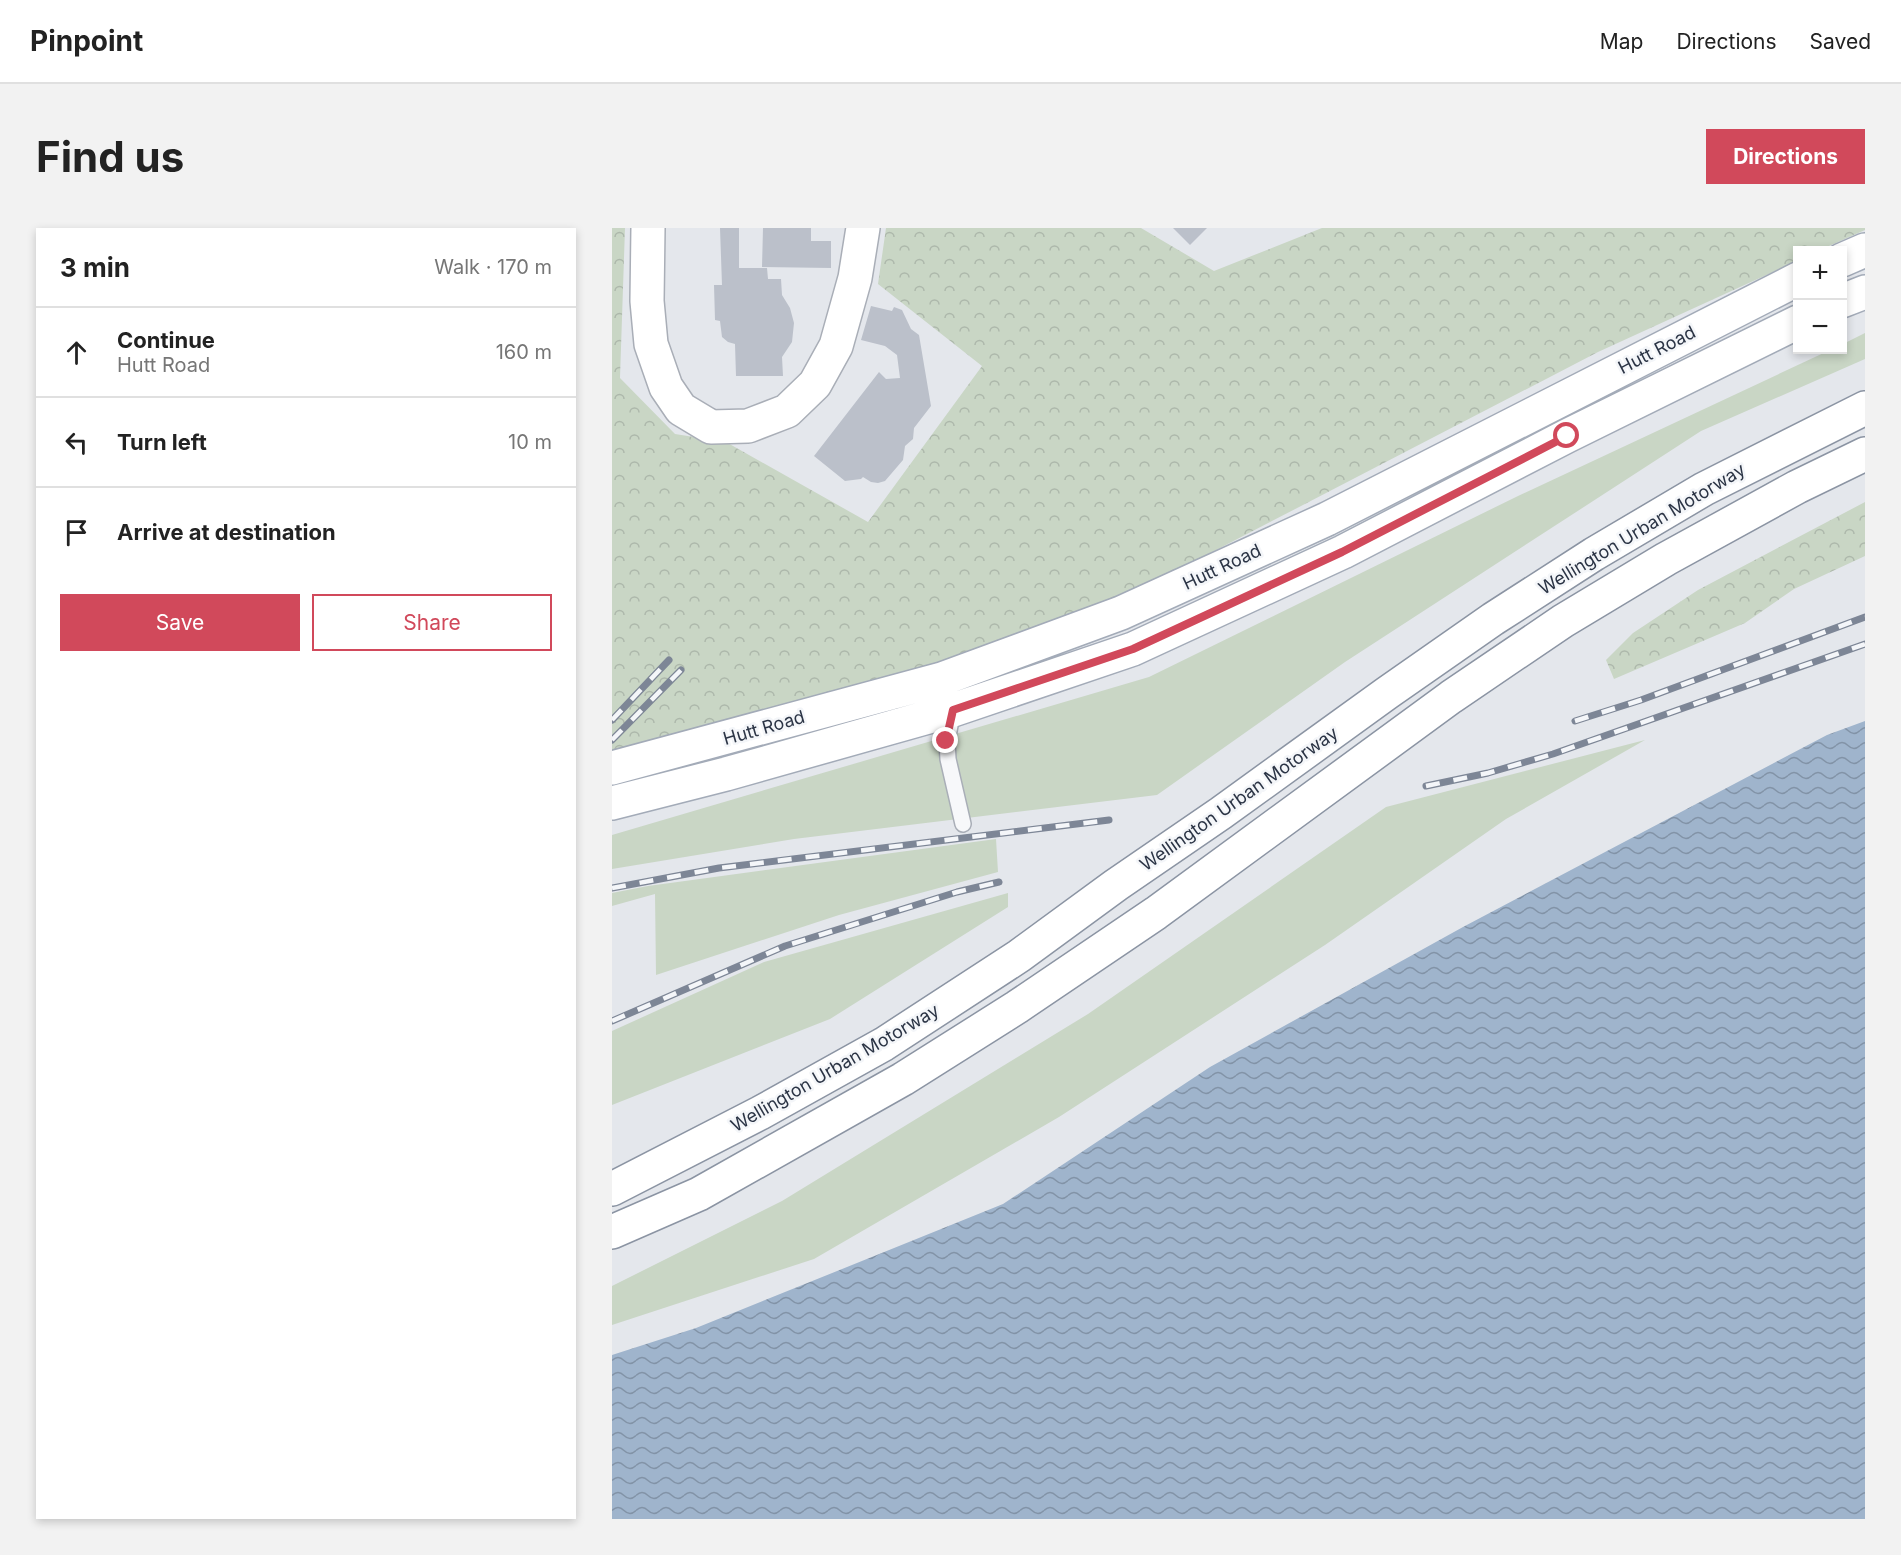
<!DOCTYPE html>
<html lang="en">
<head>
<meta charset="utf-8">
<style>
	body { margin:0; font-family:Inter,sans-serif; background:#f2f2f2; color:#222 }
	.controls { position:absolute; right:18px; top:18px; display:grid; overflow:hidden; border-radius:0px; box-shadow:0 3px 9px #0003 }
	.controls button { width:54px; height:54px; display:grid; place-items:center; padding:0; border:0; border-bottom:2px solid #e0e0e0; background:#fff; color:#222; font:30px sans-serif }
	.stop { position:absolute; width:18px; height:18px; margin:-14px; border:4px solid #d1495b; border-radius:50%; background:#fff }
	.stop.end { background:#d1495b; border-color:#fff; box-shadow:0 2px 6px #0008 }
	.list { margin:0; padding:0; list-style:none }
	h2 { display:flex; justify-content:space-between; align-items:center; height:78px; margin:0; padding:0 24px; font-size:26px }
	h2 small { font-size:20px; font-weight:400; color:#767676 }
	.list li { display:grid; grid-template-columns:39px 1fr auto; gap:18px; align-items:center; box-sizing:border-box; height:90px; padding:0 24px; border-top:2px solid #e0e0e0 }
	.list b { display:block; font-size:22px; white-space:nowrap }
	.list p { margin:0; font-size:20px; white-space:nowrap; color:#767676 }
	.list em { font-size:20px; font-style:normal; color:#767676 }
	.actions { display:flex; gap:12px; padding:18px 24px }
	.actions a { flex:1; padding:14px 0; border:2px solid #d1495b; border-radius:0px; text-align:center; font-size:21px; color:#d1495b }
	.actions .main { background:#d1495b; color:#fff }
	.icon { flex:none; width:33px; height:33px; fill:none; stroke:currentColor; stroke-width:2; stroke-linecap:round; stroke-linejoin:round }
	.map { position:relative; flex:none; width:1253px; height:1291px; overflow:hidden; border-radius:0px }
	header { display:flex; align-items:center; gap:36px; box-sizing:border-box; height:84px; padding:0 30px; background:#fff; border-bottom:2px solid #e0e0e0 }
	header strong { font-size:28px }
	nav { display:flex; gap:33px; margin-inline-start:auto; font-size:21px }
	.intro { display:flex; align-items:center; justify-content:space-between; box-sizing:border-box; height:144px; padding:0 36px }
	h1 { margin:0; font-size:42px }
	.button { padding:15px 27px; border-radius:0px; background:#d1495b; color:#fff; font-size:21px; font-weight:700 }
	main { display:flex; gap:36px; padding:0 36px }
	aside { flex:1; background:#fff; border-radius:0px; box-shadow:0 3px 9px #0003 }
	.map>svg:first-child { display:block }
	.green { fill:#c9d6c5 }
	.forest { fill:url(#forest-crowns) }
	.water { fill:url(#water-waves) }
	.building { fill:#bbc0ca }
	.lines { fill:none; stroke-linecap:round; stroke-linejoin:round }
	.lane-casing { stroke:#a9aeb7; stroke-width:18 }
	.secondary-casing { stroke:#a9aeb7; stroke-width:36 }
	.primary-casing { stroke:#a3abb8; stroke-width:36 }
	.highway-casing { stroke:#8b94a3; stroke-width:36 }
	.lane { stroke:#f7f8fa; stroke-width:15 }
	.secondary { stroke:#fff; stroke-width:33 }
	.primary { stroke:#fff; stroke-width:33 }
	.highway { stroke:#fff; stroke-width:33 }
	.rail-casing { stroke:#7d8696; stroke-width:7 }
	.rail { stroke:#f4f6f9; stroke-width:4.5; stroke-dasharray:14; stroke-linecap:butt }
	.route { stroke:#d1495b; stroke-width:8 }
	.labels { text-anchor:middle; stroke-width:5; stroke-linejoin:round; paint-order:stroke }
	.street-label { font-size:18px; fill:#2b3445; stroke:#f4f6f9 }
</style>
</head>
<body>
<header>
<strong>Pinpoint</strong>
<nav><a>Map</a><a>Directions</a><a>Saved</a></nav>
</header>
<div class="intro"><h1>Find us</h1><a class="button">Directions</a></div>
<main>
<aside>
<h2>3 min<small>Walk · 170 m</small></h2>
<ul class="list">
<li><svg class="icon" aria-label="ahead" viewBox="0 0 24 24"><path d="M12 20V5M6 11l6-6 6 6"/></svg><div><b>Continue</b><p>Hutt Road</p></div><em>160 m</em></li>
<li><svg class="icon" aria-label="left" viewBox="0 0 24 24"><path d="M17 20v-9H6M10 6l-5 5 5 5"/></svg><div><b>Turn left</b></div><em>10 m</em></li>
<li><svg class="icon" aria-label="arrive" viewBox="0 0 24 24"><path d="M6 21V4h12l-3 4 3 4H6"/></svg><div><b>Arrive at destination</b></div></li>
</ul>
<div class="actions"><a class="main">Save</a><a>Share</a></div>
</aside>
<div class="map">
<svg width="1253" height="1291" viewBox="0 0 1253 1291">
	<defs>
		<pattern id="forest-crowns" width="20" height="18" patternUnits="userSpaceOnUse" patternTransform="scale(1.5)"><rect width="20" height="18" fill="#c9d6c5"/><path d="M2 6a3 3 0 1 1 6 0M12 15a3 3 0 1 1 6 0" fill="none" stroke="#adb8ab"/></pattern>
		<pattern id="water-waves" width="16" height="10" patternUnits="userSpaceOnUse" patternTransform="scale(1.5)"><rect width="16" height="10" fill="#9fb4cc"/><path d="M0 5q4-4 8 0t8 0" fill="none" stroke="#8293a7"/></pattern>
	</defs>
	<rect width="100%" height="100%" fill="#e4e7ec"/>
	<path class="green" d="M 1253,105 L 1253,131 L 1089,203 L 733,434 L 545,567 L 182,611 L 0,641 L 0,607 L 537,449 L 906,268 L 1218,122 L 1230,122 L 1231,116 Z
		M 1033,512 L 894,591 L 713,717 L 447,889 L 202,1031 L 0,1097 L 0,1058 L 170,973 L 476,786 L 774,579 Z
		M 384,611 L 386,644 L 227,687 L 44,747 L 43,666 L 0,678 L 0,665 L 36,658 Z
		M 396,665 L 396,679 L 218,791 L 0,877 L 0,803 L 152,734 Z"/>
	<path class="forest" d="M 0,0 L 13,0 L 8,150 L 63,206 L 114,214 L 256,294 L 370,138 L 266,56 L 274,0 L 529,0 L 602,43 L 710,0 L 1253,0 L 1253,2 L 1208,22 L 1186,22 L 1185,33 L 986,124 L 502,375 L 0,554 Z
		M 1253,274 L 1253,328 L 1182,361 L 1133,395 L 1002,451 L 994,432 L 1021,405 L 1086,362 Z"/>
	<path class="water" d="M 1253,493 L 1253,1291 L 0,1291 L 0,1127 L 84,1100 L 391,976 L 598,839 L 851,699 L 1215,507 Z"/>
	<path class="building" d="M 108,0 L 127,0 L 127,40 L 155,40 L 156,51 L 169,51 L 170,67 L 178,80 L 182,95 L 180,114 L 170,129 L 171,148 L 124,148 L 123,116 L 116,114 L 110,109 L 108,93 L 103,92 L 102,57 L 110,57 Z
		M 151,0 L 199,0 L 199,13 L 219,13 L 219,40 L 150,39 Z
		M 561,0 L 595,0 L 578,17 Z
		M 259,78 L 280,83 L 282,79 L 290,82 L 299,101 L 307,107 L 319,178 L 302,200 L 301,211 L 293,218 L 291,232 L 273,253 L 266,255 L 259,254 L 251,249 L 249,251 L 233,253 L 202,228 L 267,144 L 274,151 L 288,150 L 285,127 L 273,118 L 249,112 Z"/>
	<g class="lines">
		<g class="lane-casing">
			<path id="lane" d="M 341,482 L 335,513 L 336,531 L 351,596"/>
		</g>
		<g class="secondary-casing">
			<path id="secondary" d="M 36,0 L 35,73 L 39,116 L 54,159 L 69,181 L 99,199 L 136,198 L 175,183 L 203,156 L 224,118 L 243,50 L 251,0"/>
		</g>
		<g class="primary-casing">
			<path id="primary" d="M 1230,32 L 1253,22
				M 1230,73 L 1253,64
				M 0,540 L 330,451 L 509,385 L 715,291 L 1186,51
				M 0,575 L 114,546 L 341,482 L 521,421 L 731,324 L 955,208 L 1186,94"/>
		</g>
		<g class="highway-casing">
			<path id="highway" d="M 0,961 L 148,885 L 272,816 L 407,728 L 504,657 L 609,585 L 775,465 L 881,391 L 982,326 L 1092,261 L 1253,180
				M 0,1004 L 87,966 L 291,851 L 405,779 L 544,685 L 839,469 L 951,393 L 1054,331 L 1185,259 L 1253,226"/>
		</g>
		<use href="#lane" class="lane"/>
		<use href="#secondary" class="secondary"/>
		<use href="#primary" class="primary"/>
		<use href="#highway" class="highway"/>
		<g class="rail-casing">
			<path id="rail" d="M 0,492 L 57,432
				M 963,493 L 1029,472 L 1253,389
				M 0,512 L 69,442
				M 814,558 L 876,545 L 941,526 L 1253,416
				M 0,660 L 107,640 L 497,592
				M 0,793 L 173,718 L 345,664 L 387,654"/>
		</g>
		<use href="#rail" class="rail"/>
	</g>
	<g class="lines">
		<path class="route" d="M 334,513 L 341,482 L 521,421 L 730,324 L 955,208"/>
	</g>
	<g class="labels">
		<g class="street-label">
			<text transform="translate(1045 122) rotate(-27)" y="6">Hutt Road</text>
			<text transform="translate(1030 301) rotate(-31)" y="6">Wellington Urban Motorway</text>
			<text transform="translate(610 339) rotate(-25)" y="6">Hutt Road</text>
			<text transform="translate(152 500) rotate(-16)" y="6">Hutt Road</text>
			<text transform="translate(627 571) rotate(-35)" y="6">Wellington Urban Motorway</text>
			<text transform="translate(223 840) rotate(-30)" y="6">Wellington Urban Motorway</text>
		</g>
	</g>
</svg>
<div class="controls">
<button>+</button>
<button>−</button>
</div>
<div class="stop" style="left:955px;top:208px"></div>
<div class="stop end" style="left:334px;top:513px"></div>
</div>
</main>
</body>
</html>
